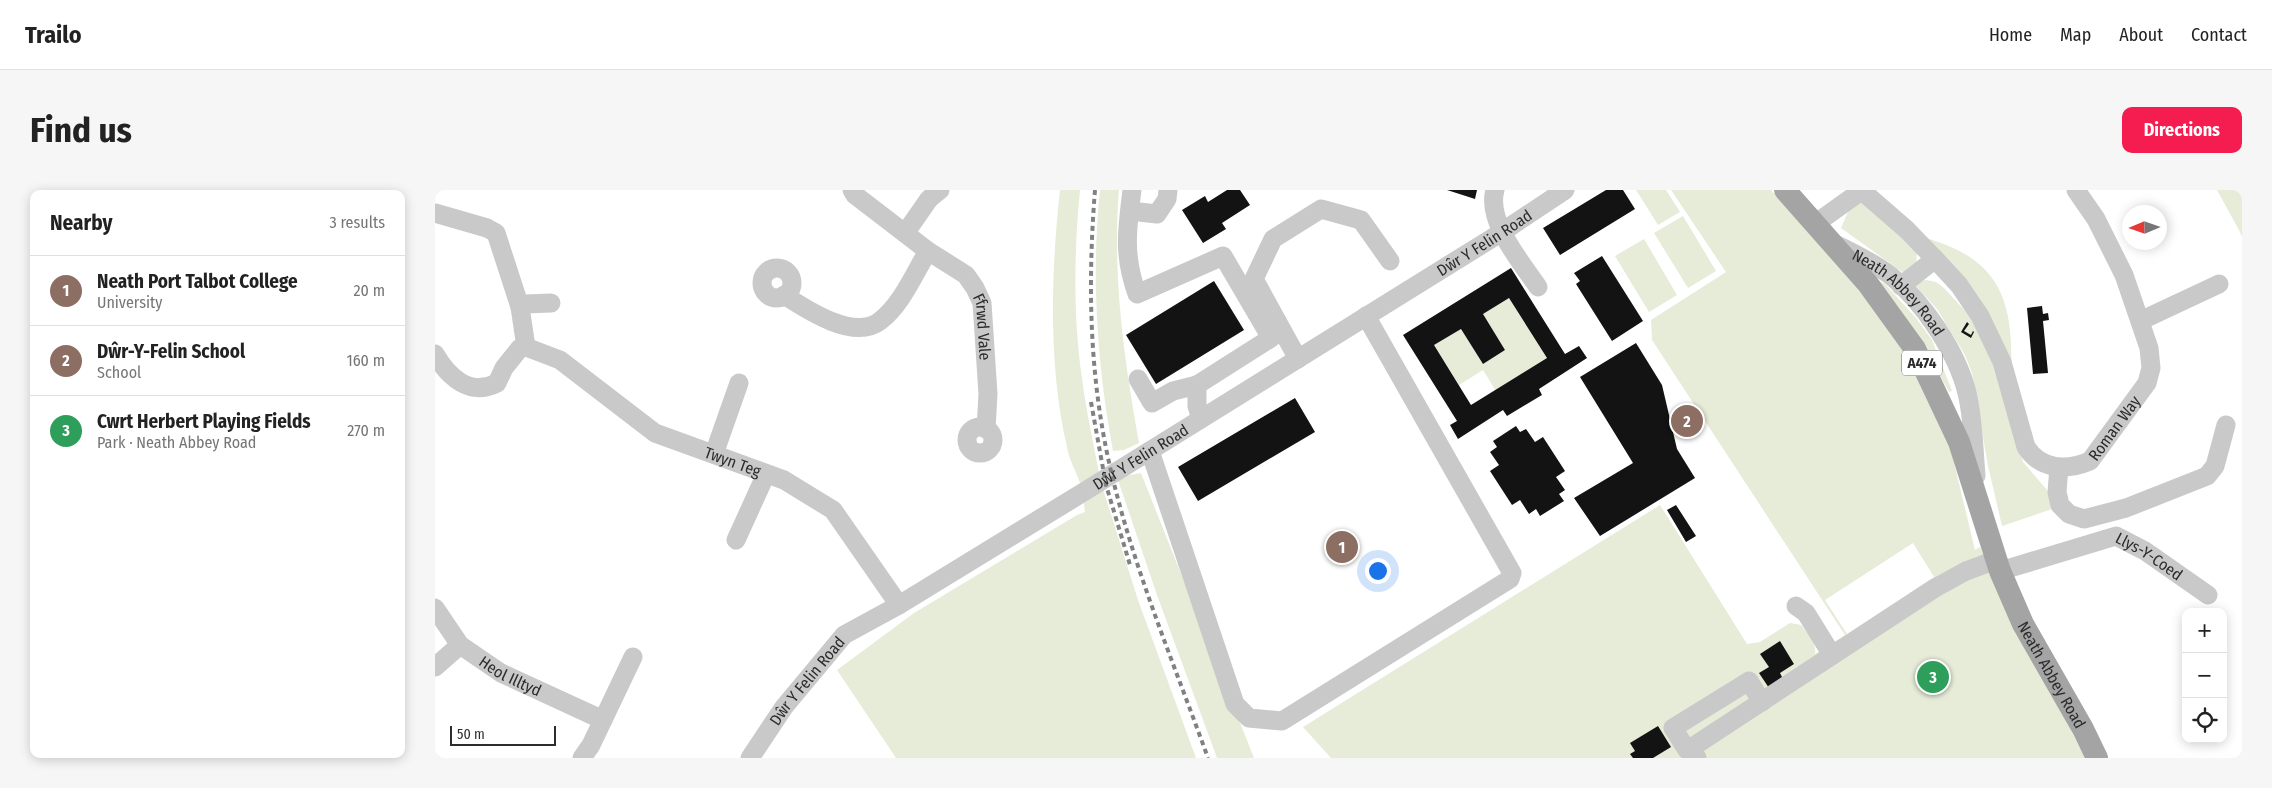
<!DOCTYPE html>
<html lang="en">
<head>
<meta charset="utf-8">
<style>
	body { margin:0; font-family:"Fira Sans Condensed",sans-serif; background:#f6f6f6; color:#222 }
	.controls { position:absolute; right:15px; bottom:15px; display:grid; overflow:hidden; border-radius:10px; box-shadow:0 2px 12px #0003 }
	.controls button { width:45px; height:45px; display:grid; place-items:center; padding:0; border:0; border-bottom:1px solid #e0e0e0; background:#fff; color:#222; font:25px sans-serif }
	.compass { position:absolute; left:1687px; top:15px; width:45px; height:45px; border-radius:50%; background:#fff; box-shadow:0 2px 12px #0003; rotate:268deg }
	.scale { position:absolute; left:15px; bottom:12px; width:106px; box-sizing:border-box; padding-left:5px; border:2px solid #2c2c2c; border-top:0; font-size:14px; line-height:18px; white-space:nowrap; color:#2c2c2c; -webkit-text-stroke:4px #fff; paint-order:stroke }
	.you { position:absolute; left:942px; top:380px; width:18px; height:18px; margin:-12px; border:4px solid #fff; border-radius:50%; background:#1a73e8; box-shadow:0 0 0 8px #1a73e833 }
	.badge { display:grid; place-items:center; width:32px; height:32px; border-radius:50%; background:#f51c4f; color:#fff; font-size:16px; font-weight:700 }
	.pin { position:absolute; translate:-50% -50%; border:2px solid #fff; box-shadow:0 1px 5px #0006 }
	.list { margin:0; padding:0; list-style:none }
	h2 { display:flex; justify-content:space-between; align-items:center; height:65px; margin:0; padding:0 20px; font-size:21px }
	h2 small { font-size:16px; font-weight:400; color:#767676 }
	.list li { display:grid; grid-template-columns:32px 1fr auto; gap:15px; align-items:center; box-sizing:border-box; height:70px; padding:0 20px; border-top:1px solid #e0e0e0 }
	.list b { display:block; font-size:19px; white-space:nowrap }
	.list p { margin:0; font-size:16px; white-space:nowrap; color:#767676 }
	.list em { font-size:16px; font-style:normal; color:#767676 }
	.icon { flex:none; width:28px; height:28px; fill:none; stroke:currentColor; stroke-width:2; stroke-linecap:round; stroke-linejoin:round }
	.map { position:relative; flex:none; width:1807px; height:568px; overflow:hidden; border-radius:10px }
	header { display:flex; align-items:center; gap:30px; box-sizing:border-box; height:70px; padding:0 25px; background:#fff; border-bottom:1px solid #e0e0e0 }
	header strong { font-size:24px }
	nav { display:flex; gap:28px; margin-inline-start:auto; font-size:18px }
	.intro { display:flex; align-items:center; justify-content:space-between; box-sizing:border-box; height:120px; padding:0 30px }
	h1 { margin:0; font-size:35px }
	.button { padding:12px 22px; border-radius:10px; background:#f51c4f; color:#fff; font-size:18px; font-weight:700 }
	main { display:flex; gap:30px; padding:0 30px }
	aside { flex:1; background:#fff; border-radius:10px; box-shadow:0 2px 12px #0003 }
	.map>svg:first-child { display:block }
	.green { fill:#e6ecd8; fill-rule:evenodd }
	.building { fill:#131313; fill-rule:evenodd }
	.lines { fill:none; stroke-linecap:round; stroke-linejoin:round }
	.minor { stroke:#c9c9c9; stroke-width:19 }
	.major { stroke:#a4a4a4; stroke-width:22 }
	.rail { stroke:#818181; stroke-width:4; stroke-dasharray:5 4; stroke-linecap:butt }
	.labels { text-anchor:middle; stroke-width:5; stroke-linejoin:round; paint-order:stroke }
	.shield { fill:#fff; stroke:#6b6b6b; stroke-width:1 }
	.shield-label { font-size:15px; font-weight:bold; fill:#2c2c2c }
	.street-label { font-size:16px; fill:#2c2c2c; stroke:#fff }
</style>
</head>
<body>
<header>
<strong>Trailo</strong>
<nav><a>Home</a><a>Map</a><a>About</a><a>Contact</a></nav>
</header>
<div class="intro"><h1>Find us</h1><a class="button">Directions</a></div>
<main>
<aside>
<h2>Nearby<small>3 results</small></h2>
<ul class="list">
<li><span class="badge" style="background:#8d6e63">1</span><div><b>Neath Port Talbot College</b><p>University</p></div><em>20 m</em></li>
<li><span class="badge" style="background:#8d6e63">2</span><div><b>Dŵr-Y-Felin School</b><p>School</p></div><em>160 m</em></li>
<li><span class="badge" style="background:#2e9e5b">3</span><div><b>Cwrt Herbert Playing Fields</b><p>Park · Neath Abbey Road</p></div><em>270 m</em></li>
</ul>
</aside>
<div class="map">
<svg width="1807" height="568" viewBox="0 0 1807 568">
	<rect width="100%" height="100%" fill="#fff"/>
	<path class="green" d="M 625,0 L 645,0 C 639,62 638,127 647,188 C 651,220 658,251 664,283 L 645,293 C 641,281 634,270 632,257 C 613,176 616,82 625,0 Z
		M 665,0 L 684,0 C 677,85 689,169 704,253 L 689,260 L 678,261 C 662,174 656,87 665,0 Z
		M 1201,0 L 1231,0 L 1245,22 L 1223,35 Z
		M 1236,0 L 1336,0 L 1424,100 L 1463,150 L 1516,260 L 1540,360 L 1545,357 L 1559,391 L 1650,568 L 896,568 L 868,537 L 1225,315 L 1312,454 L 1325,452 L 1355,433 L 1366,435 C 1373,444 1382,452 1380,464 L 1410,445 L 1217,150 L 1216,130 L 1291,82 ZM 1478,353 L 1499,387 L 1412,444 L 1390,410 Z
		M 1782,0 L 1807,0 L 1807,47 L 1805,42 Z
		M 1427,11 L 1482,61 L 1481,78 L 1470,84 L 1406,38 L 1415,17 Z
		M 1248,26 L 1281,81 L 1253,98 L 1219,43 Z
		M 1487,47 C 1563,67 1579,108 1576,181 Z
		M 1209,49 L 1242,105 L 1214,122 L 1180,66 Z
		M 1440,89 L 1450,94 L 1481,128 L 1497,150 L 1517,201 L 1514,202 L 1488,155 Z
		M 1491,90 L 1501,92 L 1509,98 L 1532,123 L 1545,142 L 1559,174 L 1588,272 L 1612,300 L 1620,318 L 1567,336 L 1553,276 L 1537,183 L 1530,165 L 1502,119 L 1480,95 L 1482,91 Z
		M 1074,108 L 1112,168 L 1061,201 L 1048,180 L 1024,195 L 999,155 L 1026,139 L 1048,174 L 1070,160 L 1048,124 Z
		M 706,283 L 819,568 L 782,568 L 722,405 L 684,293 L 683,287 Z
		M 667,296 L 703,410 L 761,568 L 461,568 L 402,480 L 479,423 L 642,325 L 650,322 L 648,306 Z"/>
	<path class="building" d="M 792,0 L 805,0 L 815,15 L 787,33 L 791,39 L 768,53 L 747,20 L 770,6 L 773,12 Z
		M 1012,0 L 1042,0 L 1040,9 Z
		M 1171,0 L 1188,0 L 1200,19 L 1125,65 L 1108,38 Z
		M 1167,66 L 1208,131 L 1177,151 L 1141,94 L 1145,91 L 1139,83 Z
		M 1076,78 L 1130,164 L 1144,156 L 1152,168 L 1104,199 L 1107,205 L 1072,226 L 1068,220 L 1023,249 L 1015,235 L 1022,231 L 968,145 ZM 1074,108 L 1112,168 L 1036,215 L 999,155 L 1026,139 L 1048,174 L 1070,160 L 1048,124 Z
		M 779,91 L 809,140 L 721,194 L 691,145 Z
		M 1607,116 L 1608,124 L 1613,123 L 1614,130 L 1608,131 L 1613,183 L 1598,184 L 1592,118 Z
		M 1532,132 L 1534,134 L 1529,141 L 1536,145 L 1538,141 L 1539,142 L 1536,148 L 1526,142 Z
		M 1201,153 L 1227,195 L 1242,259 L 1260,288 L 1165,346 L 1139,308 L 1198,273 L 1145,187 Z
		M 860,208 L 880,242 L 763,311 L 743,277 Z
		M 1081,236 L 1085,242 L 1091,239 L 1100,252 L 1108,247 L 1130,281 L 1121,287 L 1130,300 L 1124,304 L 1129,311 L 1105,326 L 1101,319 L 1094,324 L 1085,310 L 1077,315 L 1055,281 L 1064,275 L 1055,262 L 1062,257 L 1058,251 Z
		M 1241,315 L 1261,346 L 1251,352 L 1232,320 Z
		M 1345,451 L 1359,474 L 1345,483 L 1348,489 L 1334,498 L 1324,483 L 1334,477 L 1325,464 Z
		M 1223,536 L 1236,557 L 1218,568 L 1198,568 L 1195,564 L 1200,561 L 1195,553 Z"/>
	<g class="lines">
		<g class="minor">
			<path id="s1" d="M 417,0 L 420,5 L 493,61 L 531,85 L 540,98 L 547,113 L 553,204 L 551,239"/>
			<path d="M 697,0 C 692,40 688,65 702,104 L 788,66 L 836,148 L 762,195 L 762,216 L 766,229"/>
			<path d="M 1060,0 C 1051,31 1086,72 1103,97"/>
			<path id="s2" d="M 1426,0 L 1472,40 L 1500,69 L 1524,95 L 1545,126 L 1567,172 L 1591,257 C 1606,280 1631,281 1655,271 L 1712,193 L 1716,178 L 1714,158 L 1689,85 L 1661,29 L 1641,0"/>
			<path d="M 695,21 L 722,24 L 732,9 L 733,0"/>
			<path d="M 0,23 L 52,38 L 61,43 L 85,117 L 91,157"/>
			<path d="M 1380,34 L 1426,1"/>
			<path d="M 471,42 L 494,9 L 505,0"/>
			<path id="s3" d="M 1400,54 C 1419,63 1439,73 1456,86 C 1489,113 1522,162 1532,203 C 1538,227 1539,261 1541,286"/>
			<circle cx="342" cy="93" r="15"/>
			<path d="M 1466,96 L 1500,69"/>
			<path d="M 349,105 C 372,120 419,151 445,131 C 467,114 479,84 493,61"/>
			<path d="M 85,117 L 90,114 L 116,113"/>
			<path d="M 1705,131 L 1784,94"/>
			<path id="s4" d="M 0,164 C 13,187 35,207 62,193 L 69,178 L 85,158 L 91,157 L 125,170 L 220,243 L 349,290 L 398,320 L 464,415"/>
			<path d="M 863,169 L 819,89 L 838,49 L 886,19 L 926,30 L 955,71"/>
			<path d="M 703,189 L 717,213 L 738,201 L 762,195"/>
			<circle cx="545" cy="250" r="13"/>
			<path d="M 715,261 L 800,514 L 814,528 L 847,531 L 1075,389 L 1077,383 L 931,126"/>
			<path d="M 279,264 L 304,193"/>
			<path d="M 1624,277 L 1622,302 L 1625,315 L 1634,324 L 1649,329 L 1691,318 L 1772,286 L 1780,276 L 1791,235"/>
			<path d="M 301,350 L 331,284"/>
			<path id="s5" d="M 1565,381 L 1681,346 L 1710,361 L 1773,405"/>
			<path d="M 1361,416 L 1371,423 L 1397,465"/>
			<path id="s6" d="M 0,418 L 25,455 L 66,483 L 168,530"/>
			<path d="M 0,477 L 25,455"/>
			<path d="M 1256,558 L 1252,560 L 1238,538 L 1314,491 L 1327,512"/>
			<path d="M 147,568 L 156,555 L 198,467"/>
			<path id="s7" d="M 315,568 L 349,517 L 409,445 L 464,415 L 647,303 L 1067,42 L 1130,0"/>
			<path d="M 1262,568 L 1256,558 L 1500,398 L 1531,381 L 1561,370"/>
		</g>
		<path class="major" id="s8" d="M 1350,0 L 1433,94 L 1480,159 L 1524,252 L 1565,381 L 1588,434 L 1648,539 L 1662,568"/>
		<path class="rail" d="M 660,0 C 653,88 654,176 672,263 C 694,368 737,468 773,568
			M 656,212 L 671,295 L 695,375"/>
	</g>
	<g class="labels">
		<rect class="shield" x="1467" y="160.5" width="40" height="25" rx="4"/>
		<g class="shield-label">
			<text x="1487" y="178">A474</text>
		</g>
		<g class="street-label">
			<text dy="6" stroke="none"><textPath href="#s7" startOffset="906">Dŵr Y Felin Road</textPath></text>
			<text dy="6" stroke="none"><textPath href="#s3" startOffset="81">Neath Abbey Road</textPath></text>
			<text dy="6" stroke="none"><textPath href="#s1" startOffset="199">Ffrwd Vale</textPath></text>
			<text dy="6" stroke="none"><textPath href="#s2" startOffset="426">Roman Way</textPath></text>
			<text dy="6" stroke="none"><textPath href="#s7" startOffset="501">Dŵr Y Felin Road</textPath></text>
			<text dy="6" stroke="none"><textPath href="#s4" startOffset="364">Twyn Teg</textPath></text>
			<text dy="6" stroke="none"><textPath href="#s5" startOffset="160">Llys-Y-Coed</textPath></text>
			<text dy="6" stroke="none"><textPath href="#s6" startOffset="104">Heol Illtyd</textPath></text>
			<text dy="6" stroke="none"><textPath href="#s8" startOffset="560">Neath Abbey Road</textPath></text>
			<text dy="6" stroke="none"><textPath href="#s7" startOffset="96">Dŵr Y Felin Road</textPath></text>
		</g>
	</g>
</svg>
<div class="controls">
<button>+</button>
<button>−</button>
<button><svg class="icon" aria-label="locate" viewBox="0 0 24 24"><circle cx="12" cy="12" r="6"/><path d="M12 2v4M12 18v4M2 12h4M18 12h4"/></svg></button>
</div>
<svg class="compass" viewBox="-18 -18 36 36"><path d="M0-13l5 13h-10z" fill="#e53935"/><path d="M0 13l5-13h-10z" fill="#767676"/></svg>
<div class="scale">50 m</div>
<div class="you"></div>
<div class="pin badge" style="left:907px;top:357px;background:#8d6e63">1</div>
<div class="pin badge" style="left:1252px;top:231px;background:#8d6e63">2</div>
<div class="pin badge" style="left:1498px;top:487px;background:#2e9e5b">3</div>
</div>
</main>
</body>
</html>
